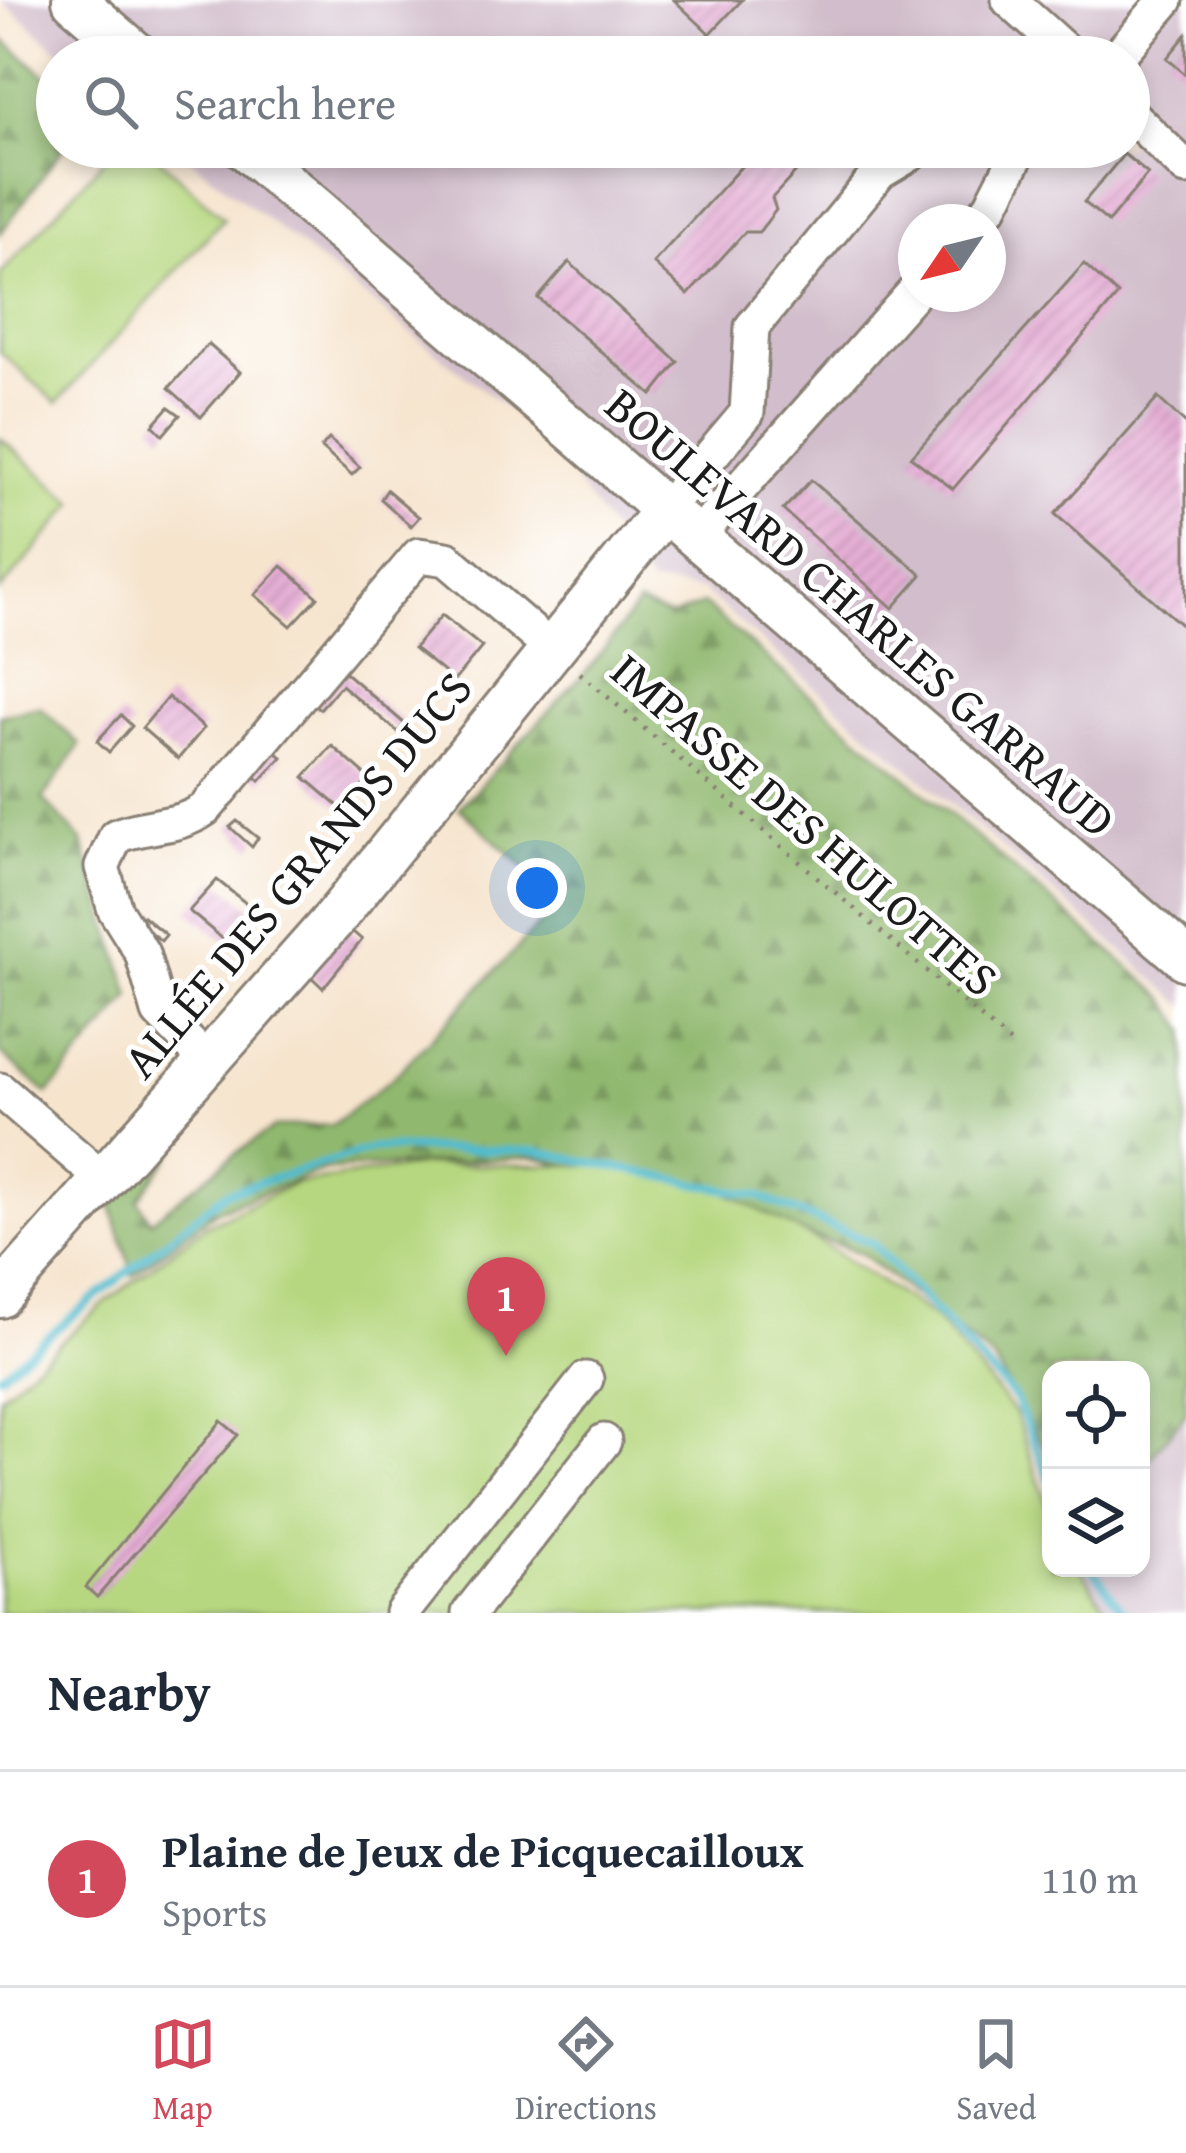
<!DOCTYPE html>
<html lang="en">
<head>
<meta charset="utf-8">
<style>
	body { margin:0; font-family:"Gentium Book Plus",serif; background:#f6f6f7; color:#1f2937 }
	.controls { position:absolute; right:36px; bottom:36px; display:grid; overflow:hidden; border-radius:24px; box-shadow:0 6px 18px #0003 }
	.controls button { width:108px; height:108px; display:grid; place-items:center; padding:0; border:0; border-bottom:3px solid #e0e1e3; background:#fff; color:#1f2937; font:60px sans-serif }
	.compass { position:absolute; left:898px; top:204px; width:108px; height:108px; border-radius:50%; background:#fff; box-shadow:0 6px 18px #0003; rotate:235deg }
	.you { position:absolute; left:537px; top:888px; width:42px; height:42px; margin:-30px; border:9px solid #fff; border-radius:50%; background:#1a73e8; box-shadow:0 0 0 18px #1a73e833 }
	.badge { display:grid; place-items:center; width:78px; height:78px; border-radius:50%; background:#d1495b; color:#fff; font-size:39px; font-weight:700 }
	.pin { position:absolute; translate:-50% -99px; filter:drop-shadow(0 3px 6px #0008) }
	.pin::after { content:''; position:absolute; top:63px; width:42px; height:36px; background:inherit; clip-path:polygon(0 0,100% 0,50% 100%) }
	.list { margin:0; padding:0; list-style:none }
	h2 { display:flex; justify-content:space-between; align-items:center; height:156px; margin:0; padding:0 48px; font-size:51px }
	h2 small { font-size:39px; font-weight:400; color:#747a83 }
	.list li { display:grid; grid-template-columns:78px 1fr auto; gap:36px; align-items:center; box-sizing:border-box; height:216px; padding:0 48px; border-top:3px solid #e0e1e3 }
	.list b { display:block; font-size:45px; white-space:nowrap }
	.list p { margin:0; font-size:39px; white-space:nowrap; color:#747a83 }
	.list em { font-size:39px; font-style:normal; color:#747a83 }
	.icon { flex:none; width:66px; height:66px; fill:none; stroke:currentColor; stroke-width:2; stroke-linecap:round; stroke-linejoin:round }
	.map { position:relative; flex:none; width:1186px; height:1613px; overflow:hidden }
	.search { position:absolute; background:#fff; box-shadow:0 6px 18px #0003; left:36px; right:36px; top:36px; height:132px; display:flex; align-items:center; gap:30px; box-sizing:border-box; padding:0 42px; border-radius:66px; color:#747a83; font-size:45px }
	.sheet { height:372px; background:#fff }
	nav { display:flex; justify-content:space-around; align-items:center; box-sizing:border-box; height:168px; border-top:3px solid #e0e1e3; background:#fff; font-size:33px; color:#747a83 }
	nav a { display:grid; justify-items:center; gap:6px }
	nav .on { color:#d1495b }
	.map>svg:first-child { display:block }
	.industrial { fill:#d1bdcb; fill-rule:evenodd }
	.forest { fill:url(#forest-firs); stroke:#566a45; stroke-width:3 }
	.pitch { fill:#b6d77f; stroke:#697a4e; stroke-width:3 }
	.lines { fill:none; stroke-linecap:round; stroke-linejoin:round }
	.stream { stroke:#51bbcd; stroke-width:8 }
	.building { fill:url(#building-hatch) }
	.minor-casing { stroke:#898074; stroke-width:39 }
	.major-casing { stroke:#898074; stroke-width:48 }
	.path { stroke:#898074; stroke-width:4.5; stroke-dasharray:3 9; stroke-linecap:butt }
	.minor { stroke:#fff; stroke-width:33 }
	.major { stroke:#fff; stroke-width:42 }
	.labels { text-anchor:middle; stroke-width:10; stroke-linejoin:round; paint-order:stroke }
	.street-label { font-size:48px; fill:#1c1c1c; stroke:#fff }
</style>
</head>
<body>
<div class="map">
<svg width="1186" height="1613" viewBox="0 0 1186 1613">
	<defs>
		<pattern id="forest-firs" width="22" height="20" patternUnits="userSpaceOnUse" patternTransform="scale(3)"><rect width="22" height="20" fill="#90b86e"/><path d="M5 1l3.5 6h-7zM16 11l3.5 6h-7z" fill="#75955a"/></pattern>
		<pattern id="building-hatch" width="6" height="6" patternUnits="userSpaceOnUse" patternTransform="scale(3)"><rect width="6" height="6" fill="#e5aed5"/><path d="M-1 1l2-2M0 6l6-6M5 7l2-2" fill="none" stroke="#c495b6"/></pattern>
	</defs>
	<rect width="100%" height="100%" fill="#fff"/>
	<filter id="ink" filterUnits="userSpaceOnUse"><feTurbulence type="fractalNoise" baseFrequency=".00833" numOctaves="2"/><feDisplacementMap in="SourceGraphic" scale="24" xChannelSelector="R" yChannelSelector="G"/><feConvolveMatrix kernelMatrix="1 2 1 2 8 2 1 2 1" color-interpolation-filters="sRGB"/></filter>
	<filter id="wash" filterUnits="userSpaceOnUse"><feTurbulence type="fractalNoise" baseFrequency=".004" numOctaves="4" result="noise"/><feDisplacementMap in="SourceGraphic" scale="48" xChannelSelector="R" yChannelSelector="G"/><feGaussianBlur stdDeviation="2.7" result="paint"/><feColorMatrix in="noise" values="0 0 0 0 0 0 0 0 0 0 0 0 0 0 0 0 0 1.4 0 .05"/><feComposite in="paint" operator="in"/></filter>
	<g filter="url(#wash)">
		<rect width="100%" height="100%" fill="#f6e4cd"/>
		<path class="industrial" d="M 1,0 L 1186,0 L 1186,1007 L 702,590 L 650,584 L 542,436 L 175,147 L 1129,147 L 1129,57 L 66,57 ZM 916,222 L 988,222 L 988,294 L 916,294 Z
			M 1186,1396 L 1186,1613 L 1109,1613 L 1080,1568 L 1141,1568 L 1141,1444 Z"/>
		<path class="forest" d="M 0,37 L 57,85 L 57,147 L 64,147 L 0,234 Z
			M 638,604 L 671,617 L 703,604 L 1165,998 L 1186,1030 L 1186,1413 L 1141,1469 L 1141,1370 L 1051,1370 L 1051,1460 L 993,1359 L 862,1254 L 705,1197 L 534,1157 L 324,1170 L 217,1210 L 133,1275 L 110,1202 L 183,1117 L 190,1129 L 138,1200 L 151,1221 L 235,1154 L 275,1127 L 332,1125 L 395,1076 L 562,901 L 459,808 L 592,665 Z
			M 40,707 L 80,745 L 43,799 L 82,841 L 131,996 L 48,1094 L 0,1053 L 0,715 Z"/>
		<path class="pitch" d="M 115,147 L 146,147 L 224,218 L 57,403 L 0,352 L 0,275 Z
			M 0,438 L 75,503 L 0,591 Z
			M 424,1165 L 604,1165 L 714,1186 L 818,1241 L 934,1317 L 1015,1413 L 1051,1515 L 1051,1568 L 1080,1568 L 1109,1613 L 0,1613 L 0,1396 L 104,1304 L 206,1225 L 294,1184 Z"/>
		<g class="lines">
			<path class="stream" d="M 0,1375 L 225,1193 L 375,1148 L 536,1151 L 758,1196 L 872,1243 L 1015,1398 L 1051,1482
				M 1092,1568 L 1125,1613"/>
		</g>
		<g id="blocks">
			<path class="building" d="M 674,0 L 742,0 L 710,34 Z
				M 1186,35 L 1186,75 L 1167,58 Z
				M 759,147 L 819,147 L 772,198 L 776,210 L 759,232 L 745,232 L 688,295 L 653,263 Z
				M 1124,154 L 1148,174 L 1108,222 L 1084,202 Z
				M 569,262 L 678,362 L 652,395 L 538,298 Z
				M 1084,264 L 1118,295 L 953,489 L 911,457 Z
				M 208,344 L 240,372 L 201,417 L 169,388 Z
				M 1158,398 L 1186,424 L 1186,629 L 1055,514 Z
				M 169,407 L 180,415 L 163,435 L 153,425 Z
				M 329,439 L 360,467 L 352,475 L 321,448 Z
				M 811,480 L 922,575 L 893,608 L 783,510 Z
				M 387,490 L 419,517 L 411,526 L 381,499 Z
				M 282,566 L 318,597 L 291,626 L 255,595 Z
				M 442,615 L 482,647 L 454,681 L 414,648 Z
				M 341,669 L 405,724 L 398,732 L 341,685 L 320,709 L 311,703 Z
				M 168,697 L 204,728 L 178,759 L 142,728 Z
				M 121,715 L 132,726 L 109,752 L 97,741 Z
				M 332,746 L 369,778 L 343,810 L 304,777 Z
				M 273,750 L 282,757 L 260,781 L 252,773 Z
				M 237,821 L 258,838 L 252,847 L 230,827 Z
				M 217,880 L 257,912 L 230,945 L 189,911 Z
				M 143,916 L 166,935 L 161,941 L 138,923 Z
				M 344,924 L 362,940 L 323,988 L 305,971 Z
				M 221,1421 L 238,1435 L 97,1597 L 86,1587 Z"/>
		</g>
	</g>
	<g filter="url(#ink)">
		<use href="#blocks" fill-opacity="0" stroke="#898074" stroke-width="3"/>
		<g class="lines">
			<g class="minor-casing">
				<path id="minor" d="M 1009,0 L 1072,57
					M 1117,57 L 1166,0
					M 1129,113 L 1186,168
					M 977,222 L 991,206 L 1021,147
					M 664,511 L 747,413 L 752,327 L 880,172 L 922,147
					M 696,538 L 916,290
					M 206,1060 L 159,1012 L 142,953 L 115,910 L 102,867 L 116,836 C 149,823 176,829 205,809 L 419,555 L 447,559 L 553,650
					M 0,1090 L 105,1181
					M 402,1613 L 586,1379
					M 469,1613 L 604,1441"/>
			</g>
			<g class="major-casing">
				<path id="major" d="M 74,0 L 140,57
					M 244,147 L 1186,959
					M 0,1296 L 334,919 L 664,511"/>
			</g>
			<path class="path" d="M 171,41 L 190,57
				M 580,673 L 1015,1047"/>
			<use href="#minor" class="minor"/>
			<use href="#major" class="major"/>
		</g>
	</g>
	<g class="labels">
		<g class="street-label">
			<text transform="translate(861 612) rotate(41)" y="17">BOULEVARD CHARLES GARRAUD</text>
			<text transform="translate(805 824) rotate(41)" y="17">IMPASSE DES HULOTTES</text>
			<text transform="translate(297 874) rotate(-50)" y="17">ALLÉE DES GRANDS DUCS</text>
		</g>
	</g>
</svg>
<div class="controls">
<button><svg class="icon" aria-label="locate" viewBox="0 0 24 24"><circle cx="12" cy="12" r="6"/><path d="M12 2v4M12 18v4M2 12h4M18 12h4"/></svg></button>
<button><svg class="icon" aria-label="layers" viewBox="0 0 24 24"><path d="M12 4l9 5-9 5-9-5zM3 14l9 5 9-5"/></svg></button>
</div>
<svg class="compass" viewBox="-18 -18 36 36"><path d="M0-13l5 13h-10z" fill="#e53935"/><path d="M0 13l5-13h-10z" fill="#747a83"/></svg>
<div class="you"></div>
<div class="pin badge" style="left:506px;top:1356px">1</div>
<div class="search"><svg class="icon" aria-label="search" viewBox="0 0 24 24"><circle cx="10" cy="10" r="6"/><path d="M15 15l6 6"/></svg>Search here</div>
</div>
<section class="sheet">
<h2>Nearby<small></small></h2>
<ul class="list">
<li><span class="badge">1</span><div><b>Plaine de Jeux de Picquecailloux</b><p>Sports</p></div><em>110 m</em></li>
</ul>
</section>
<nav>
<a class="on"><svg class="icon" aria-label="map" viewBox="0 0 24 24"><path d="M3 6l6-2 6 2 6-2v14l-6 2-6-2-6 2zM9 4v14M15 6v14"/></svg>Map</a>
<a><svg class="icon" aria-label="directions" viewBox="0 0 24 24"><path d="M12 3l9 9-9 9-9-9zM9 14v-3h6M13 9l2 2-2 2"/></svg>Directions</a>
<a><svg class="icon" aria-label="saved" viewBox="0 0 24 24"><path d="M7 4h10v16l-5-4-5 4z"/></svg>Saved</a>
</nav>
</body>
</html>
